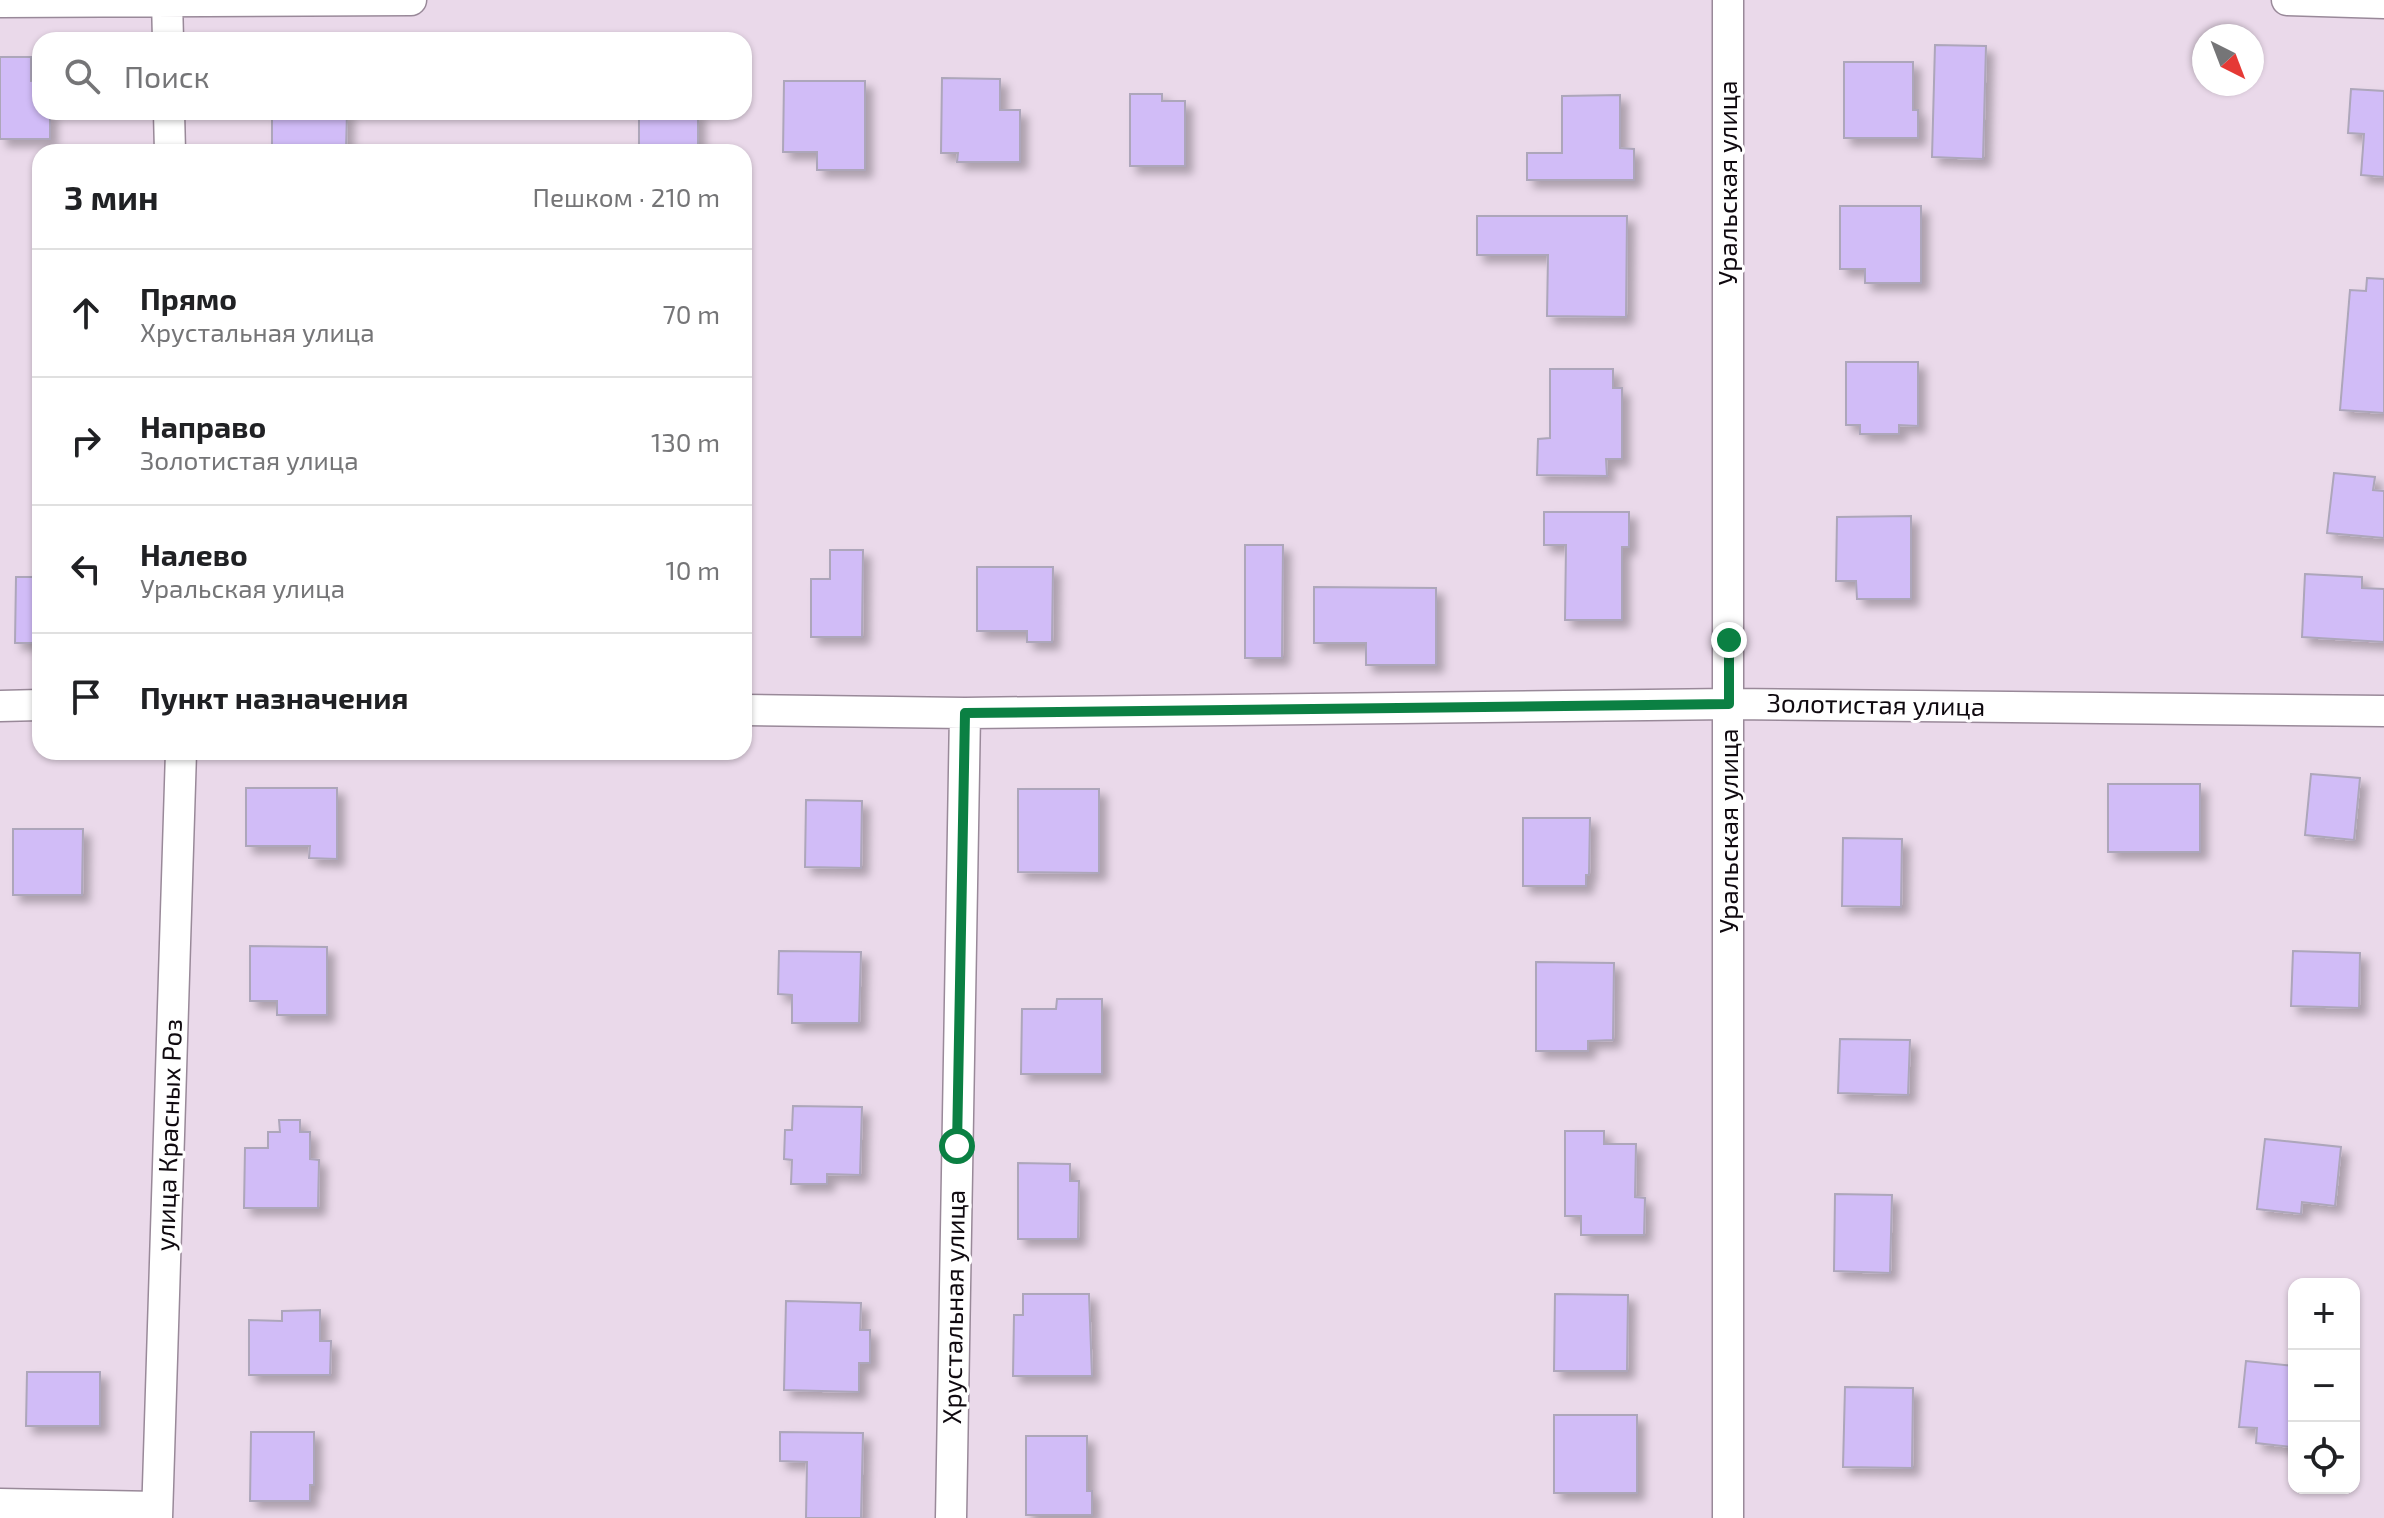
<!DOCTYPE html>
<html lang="ru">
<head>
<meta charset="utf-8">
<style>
	body { margin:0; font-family:"Exo 2",sans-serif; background:#f6f6f6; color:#202124 }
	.controls { position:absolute; right:24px; bottom:24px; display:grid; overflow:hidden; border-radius:16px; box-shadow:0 2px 6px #0004 }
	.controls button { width:72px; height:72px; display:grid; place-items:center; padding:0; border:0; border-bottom:2px solid #e0e0e0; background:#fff; color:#202124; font:40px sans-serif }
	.compass { position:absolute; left:2192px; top:24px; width:72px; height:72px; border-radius:50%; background:#fff; box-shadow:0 2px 6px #0004; rotate:138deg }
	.stop { position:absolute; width:24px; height:24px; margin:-18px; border:6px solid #0b8043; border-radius:50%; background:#fff }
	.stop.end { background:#0b8043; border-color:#fff; box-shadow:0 2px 8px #0008 }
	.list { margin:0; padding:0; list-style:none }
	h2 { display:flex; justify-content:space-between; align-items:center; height:104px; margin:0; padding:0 32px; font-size:34px }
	h2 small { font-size:26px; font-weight:400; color:#757577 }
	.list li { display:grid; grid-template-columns:52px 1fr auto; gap:24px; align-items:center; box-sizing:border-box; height:128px; padding:0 32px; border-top:2px solid #e0e0e0 }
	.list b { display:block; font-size:30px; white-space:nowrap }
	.list p { margin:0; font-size:26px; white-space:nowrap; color:#757577 }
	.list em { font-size:26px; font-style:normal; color:#757577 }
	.icon { flex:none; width:44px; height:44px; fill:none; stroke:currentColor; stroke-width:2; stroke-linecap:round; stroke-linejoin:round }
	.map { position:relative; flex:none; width:2384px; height:1518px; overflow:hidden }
	.search { position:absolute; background:#fff; box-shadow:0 2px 6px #0004; left:32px; top:32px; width:720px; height:88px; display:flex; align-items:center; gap:20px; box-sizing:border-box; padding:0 28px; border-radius:24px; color:#757577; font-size:30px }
	.panel { position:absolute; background:#fff; box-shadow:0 2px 6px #0004; left:32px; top:144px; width:720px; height:616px; border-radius:24px }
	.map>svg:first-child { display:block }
	.building { fill:#d1bcf7; stroke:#ada6ba; stroke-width:2; filter:url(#shadow) }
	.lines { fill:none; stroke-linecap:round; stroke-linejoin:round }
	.minor-casing { stroke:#998999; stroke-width:33 }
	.minor { stroke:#fff; stroke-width:30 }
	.route { stroke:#0b8043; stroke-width:10 }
	.labels { text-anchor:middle; stroke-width:6; stroke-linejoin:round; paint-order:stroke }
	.street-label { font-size:26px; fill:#0f090f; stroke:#fff }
</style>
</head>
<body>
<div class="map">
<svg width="2384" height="1518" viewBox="0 0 2384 1518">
	<defs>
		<filter id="shadow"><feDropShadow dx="7" dy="7" stdDeviation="4" flood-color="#0004"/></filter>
	</defs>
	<rect width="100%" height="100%" fill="#ead9ea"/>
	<path class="building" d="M 1935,45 L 1986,46 L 1983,159 L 1932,157 Z
		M 0,57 L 31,57 L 31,81 L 40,80 L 40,112 L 50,112 L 50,139 L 0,139 Z
		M 1844,62 L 1913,62 L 1913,110 L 1918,110 L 1918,138 L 1844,138 Z
		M 942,78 L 1000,79 L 1000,110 L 1020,110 L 1020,162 L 957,162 L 958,153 L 941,153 Z
		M 784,81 L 865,81 L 865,170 L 817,170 L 817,152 L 783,152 Z
		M 2351,89 L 2384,91 L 2384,177 L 2361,175 L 2364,134 L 2348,133 Z
		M 1130,94 L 1162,94 L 1162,101 L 1185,101 L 1185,166 L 1130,166 Z
		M 1620,95 L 1620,148 L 1634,149 L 1634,180 L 1527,180 L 1527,153 L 1562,153 L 1562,96 Z
		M 272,112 L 347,112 L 346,149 L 272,149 Z
		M 639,112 L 698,112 L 698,152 L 639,152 Z
		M 1840,206 L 1921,206 L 1921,283 L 1865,283 L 1865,269 L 1840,269 Z
		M 1477,216 L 1627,216 L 1626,317 L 1547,316 L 1548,255 L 1477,255 Z
		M 2367,278 L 2384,279 L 2384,413 L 2340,410 L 2350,290 L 2366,291 Z
		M 1846,362 L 1918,362 L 1918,426 L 1899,425 L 1899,434 L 1860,434 L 1860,425 L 1846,425 Z
		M 1550,369 L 1613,369 L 1613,388 L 1622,388 L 1622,459 L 1606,459 L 1607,476 L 1537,475 L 1538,439 L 1550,438 Z
		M 2334,473 L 2375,477 L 2373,490 L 2384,491 L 2384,538 L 2327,533 Z
		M 1544,512 L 1629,512 L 1629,547 L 1622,547 L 1622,620 L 1565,620 L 1566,545 L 1544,545 Z
		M 1911,516 L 1911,599 L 1857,599 L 1856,581 L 1836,581 L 1837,517 Z
		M 1245,545 L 1283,545 L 1282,658 L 1245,658 Z
		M 830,550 L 863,550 L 862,637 L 811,637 L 811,579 L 830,579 Z
		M 977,567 L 1053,567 L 1052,642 L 1027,642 L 1027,631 L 977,631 Z
		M 2305,574 L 2362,577 L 2362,588 L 2384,589 L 2384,642 L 2302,637 Z
		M 16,577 L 40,577 L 40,643 L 15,643 Z
		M 1314,587 L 1436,588 L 1436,665 L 1366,665 L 1366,643 L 1314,643 Z
		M 2311,774 L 2360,778 L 2354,840 L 2305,835 Z
		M 2108,784 L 2200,784 L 2200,852 L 2108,852 Z
		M 246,788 L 337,788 L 337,859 L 309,858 L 310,846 L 246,846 Z
		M 1018,789 L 1099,789 L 1099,873 L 1018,872 Z
		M 806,800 L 862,801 L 861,868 L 805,867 Z
		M 1523,818 L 1590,818 L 1589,875 L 1586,875 L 1586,886 L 1523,886 Z
		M 13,829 L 83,829 L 82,895 L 13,895 Z
		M 1843,838 L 1902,839 L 1901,907 L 1842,906 Z
		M 250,946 L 327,947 L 327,1015 L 277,1015 L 277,1001 L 250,1001 Z
		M 779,951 L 861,952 L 859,1023 L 792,1023 L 792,995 L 778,994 Z
		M 2293,951 L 2360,953 L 2359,1008 L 2291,1006 Z
		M 1536,962 L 1614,963 L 1613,1040 L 1588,1041 L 1588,1051 L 1536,1051 Z
		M 1057,999 L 1102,999 L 1102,1074 L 1021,1074 L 1022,1009 L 1056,1009 Z
		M 1840,1039 L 1910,1040 L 1908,1095 L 1838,1093 Z
		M 793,1106 L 862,1107 L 860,1175 L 827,1174 L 827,1184 L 791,1184 L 792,1160 L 784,1159 L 785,1130 L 792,1130 Z
		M 279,1120 L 300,1120 L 300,1132 L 310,1132 L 310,1159 L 319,1160 L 318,1208 L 244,1208 L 245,1148 L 268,1148 L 268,1132 L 280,1132 Z
		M 1565,1131 L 1604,1131 L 1604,1144 L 1636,1144 L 1635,1197 L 1645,1198 L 1644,1235 L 1581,1235 L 1581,1216 L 1565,1216 Z
		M 2265,1139 L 2341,1147 L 2335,1206 L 2302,1202 L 2301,1214 L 2257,1209 Z
		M 1018,1163 L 1070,1164 L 1070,1181 L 1079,1181 L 1078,1239 L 1018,1239 Z
		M 1835,1194 L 1892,1195 L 1890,1273 L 1834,1271 Z
		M 1023,1294 L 1089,1294 L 1092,1376 L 1013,1376 L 1014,1315 L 1023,1315 Z
		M 1555,1294 L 1628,1295 L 1627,1371 L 1554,1371 Z
		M 786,1301 L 861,1303 L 860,1330 L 870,1330 L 870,1363 L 859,1363 L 859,1392 L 784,1390 Z
		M 320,1310 L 320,1341 L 331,1341 L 330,1375 L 249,1375 L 249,1320 L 282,1321 L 282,1311 Z
		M 2246,1361 L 2294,1366 L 2294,1432 L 2291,1447 L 2256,1443 L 2257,1428 L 2239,1427 Z
		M 27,1372 L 100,1372 L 100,1426 L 26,1426 Z
		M 1845,1387 L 1913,1388 L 1912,1468 L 1843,1467 Z
		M 1554,1415 L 1637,1415 L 1637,1493 L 1554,1493 Z
		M 251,1432 L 314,1432 L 314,1485 L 310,1485 L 310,1501 L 250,1501 Z
		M 780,1432 L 863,1433 L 861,1518 L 806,1518 L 807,1462 L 780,1461 Z
		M 1026,1436 L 1087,1436 L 1087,1491 L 1092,1491 L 1092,1515 L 1026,1515 Z"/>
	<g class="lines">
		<g class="minor-casing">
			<path id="minor" d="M 167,0 L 168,40
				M 2287,0 L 2384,3
				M 0,2 L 411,0
				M 169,112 L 170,152
				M 0,706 L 40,705
				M 744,710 L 965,713 L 1729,704 L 2384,711
				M 0,1504 L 157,1507
				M 157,1518 L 181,752
				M 951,1518 L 965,713
				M 1728,1518 L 1728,0"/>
		</g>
		<use href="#minor" class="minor"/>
	</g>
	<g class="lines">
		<path class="route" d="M 957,1146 L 965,713 L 1729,704 L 1729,640"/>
	</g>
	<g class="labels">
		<g class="street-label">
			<text transform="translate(1728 183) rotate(-90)" y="9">Уральская улица</text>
			<text transform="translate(1876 705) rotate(1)" y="9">Золотистая улица</text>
			<text transform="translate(1729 831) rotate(-90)" y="9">Уральская улица</text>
			<text transform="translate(169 1135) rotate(-88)" y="9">улица Красных Роз</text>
			<text transform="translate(954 1307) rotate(-89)" y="9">Хрустальная улица</text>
		</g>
	</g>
</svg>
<div class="controls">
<button>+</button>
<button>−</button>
<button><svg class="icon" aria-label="locate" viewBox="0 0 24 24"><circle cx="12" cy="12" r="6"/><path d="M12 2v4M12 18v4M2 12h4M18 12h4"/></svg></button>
</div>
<svg class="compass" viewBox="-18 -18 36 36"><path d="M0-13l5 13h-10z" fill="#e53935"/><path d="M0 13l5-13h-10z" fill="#757577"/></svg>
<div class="stop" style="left:957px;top:1146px"></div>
<div class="stop end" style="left:1729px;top:640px"></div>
<div class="search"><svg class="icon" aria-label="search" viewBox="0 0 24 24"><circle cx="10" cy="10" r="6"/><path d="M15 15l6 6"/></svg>Поиск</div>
<section class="panel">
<h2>3 мин<small>Пешком · 210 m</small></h2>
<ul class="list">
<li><svg class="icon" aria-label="ahead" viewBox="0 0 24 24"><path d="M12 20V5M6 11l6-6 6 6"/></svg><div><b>Прямо</b><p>Хрустальная улица</p></div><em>70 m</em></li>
<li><svg class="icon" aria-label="right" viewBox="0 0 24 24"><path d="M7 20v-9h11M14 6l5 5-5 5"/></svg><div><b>Направо</b><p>Золотистая улица</p></div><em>130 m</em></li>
<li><svg class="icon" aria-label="left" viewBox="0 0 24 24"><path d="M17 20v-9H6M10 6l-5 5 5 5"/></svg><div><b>Налево</b><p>Уральская улица</p></div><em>10 m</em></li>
<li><svg class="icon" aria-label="arrive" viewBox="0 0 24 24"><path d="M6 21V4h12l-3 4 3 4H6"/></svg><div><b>Пункт назначения</b></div></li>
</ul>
</section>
</div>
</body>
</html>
